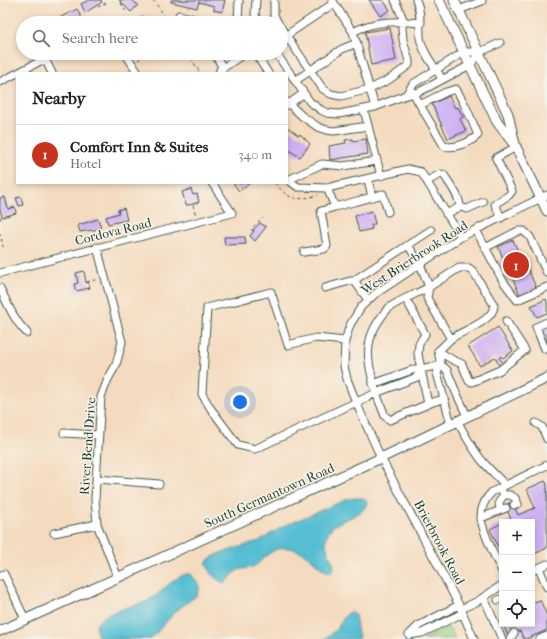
<!DOCTYPE html>
<html lang="en">
<head>
<meta charset="utf-8">
<style>
	body { margin:0; font-family:"IM FELL French Canon",serif; background:#f6f6f6; color:#202124 }
	.controls { position:absolute; right:12px; bottom:12px; display:grid; overflow:hidden; border-radius:0px; box-shadow:0 2px 6px #0003 }
	.controls button { width:36px; height:36px; display:grid; place-items:center; padding:0; border:0; border-bottom:1px solid #e0e0e0; background:#fff; color:#202124; font:20px sans-serif }
	.you { position:absolute; left:240px; top:402px; width:14px; height:14px; margin:-10px; border:3px solid #fff; border-radius:50%; background:#1a73e8; box-shadow:0 0 0 6px #1a73e833 }
	.badge { display:grid; place-items:center; width:26px; height:26px; border-radius:50%; background:#c8321e; color:#fff; font-size:13px; font-weight:700 }
	.pin { position:absolute; translate:-50% -50%; border:2px solid #fff; box-shadow:0 1px 4px #0006 }
	.list { margin:0; padding:0; list-style:none }
	h2 { display:flex; justify-content:space-between; align-items:center; height:52px; margin:0; padding:0 16px; font-size:17px }
	h2 small { font-size:13px; font-weight:400; color:#757577 }
	.list li { display:grid; grid-template-columns:26px 1fr auto; gap:12px; align-items:center; box-sizing:border-box; height:60px; padding:0 16px; border-top:1px solid #e0e0e0 }
	.list b { display:block; font-size:15px; white-space:nowrap }
	.list p { margin:0; font-size:13px; white-space:nowrap; color:#757577 }
	.list em { font-size:13px; font-style:normal; color:#757577 }
	.icon { flex:none; width:22px; height:22px; fill:none; stroke:currentColor; stroke-width:2; stroke-linecap:round; stroke-linejoin:round }
	.map { position:relative; flex:none; width:547px; height:639px; overflow:hidden }
	.search { position:absolute; background:#fff; box-shadow:0 2px 6px #0003; left:16px; top:16px; width:272px; height:44px; display:flex; align-items:center; gap:10px; box-sizing:border-box; padding:0 14px; border-radius:22px; color:#757577; font-size:15px }
	.panel { position:absolute; background:#fff; box-shadow:0 2px 6px #0003; left:16px; top:72px; width:272px; height:112px; border-radius:0px }
	.map>svg:first-child { display:block }
	.green { fill:#98d488; stroke:#5c885e }
	.water { fill:#56bed3; stroke:#3a7e84 }
	.building { fill:#cdb0f3 }
	.lines { fill:none; stroke-linecap:round; stroke-linejoin:round }
	.minor-tunnel { stroke:#c9bba3; stroke-width:7; stroke-dasharray:7 3.5; stroke-linecap:butt }
	.minor-casing { stroke:#3f5549; stroke-width:9 }
	.major-casing { stroke:#3f5549; stroke-width:11 }
	.path { stroke:#3f5549; stroke-width:1; stroke-dasharray:3 3; stroke-linecap:butt }
	.minor { stroke:#fff; stroke-width:7 }
	.major { stroke:#fff; stroke-width:9 }
	.labels { text-anchor:middle; stroke-width:3; stroke-linejoin:round; paint-order:stroke }
	.street-label { font-size:13px; fill:#1f3d34; stroke:#f7f3e8 }
</style>
</head>
<body>
<div class="map">
<svg width="547" height="639" viewBox="0 0 547 639">
	<rect width="100%" height="100%" fill="#f7f3e8"/>
	<filter id="ink" filterUnits="userSpaceOnUse"><feTurbulence type="fractalNoise" baseFrequency=".025" numOctaves="2"/><feDisplacementMap in="SourceGraphic" scale="8" xChannelSelector="R" yChannelSelector="G"/><feConvolveMatrix kernelMatrix="1 2 1 2 8 2 1 2 1" color-interpolation-filters="sRGB"/></filter>
	<filter id="wash" filterUnits="userSpaceOnUse"><feTurbulence type="fractalNoise" baseFrequency=".012" numOctaves="4" result="noise"/><feDisplacementMap in="SourceGraphic" scale="16" xChannelSelector="R" yChannelSelector="G"/><feGaussianBlur stdDeviation="0.9" result="paint"/><feColorMatrix in="noise" values="0 0 0 0 0 0 0 0 0 0 0 0 0 0 0 0 0 1.4 0 .05"/><feComposite in="paint" operator="in"/></filter>
	<g filter="url(#wash)">
		<rect width="100%" height="100%" fill="#f4dbbf"/>
		<path class="green" d="M 446,628 L 450,629 L 455,639 L 422,639 Z"/>
		<path class="water" d="M 355,498 L 363,498 L 367,502 C 365,518 335,518 328,533 C 319,549 341,564 331,573 C 324,572 315,562 309,557 C 297,549 284,543 270,553 C 264,556 261,562 256,565 C 250,569 244,568 238,570 C 233,573 230,579 225,583 C 215,581 210,572 206,563 L 208,560 L 218,554 L 259,541 L 284,526 L 348,499 Z
			M 186,574 L 191,574 L 199,585 L 199,591 L 196,596 L 177,610 L 151,639 L 100,639 C 81,612 137,608 149,600 C 163,592 171,579 186,574 Z
			M 351,611 L 355,615 L 359,639 L 324,639 L 336,630 L 344,617 Z"/>
		<g id="blocks">
			<path class="building" d="M 89,0 L 101,0 L 102,2 L 88,11 L 85,12 L 81,4 Z
				M 119,0 L 132,0 L 138,5 L 131,12 Z
				M 171,0 L 225,0 L 222,12 L 214,10 L 214,6 L 199,2 L 197,8 L 171,2 Z
				M 369,0 L 383,0 L 390,10 L 380,16 Z
				M 77,9 L 83,20 L 77,23 L 76,19 L 69,23 L 61,23 L 59,18 Z
				M 143,16 L 148,23 L 134,23 L 134,22 Z
				M 390,28 L 396,60 L 371,65 L 365,32 Z
				M 449,96 L 455,108 L 458,107 L 463,117 L 460,119 L 466,131 L 448,139 L 432,104 Z
				M 287,127 L 299,136 L 300,134 L 310,144 L 300,157 L 287,149 Z
				M 353,139 L 353,141 L 366,139 L 368,154 L 330,160 L 329,146 L 346,143 L 345,140 Z
				M 233,183 L 250,183 L 239,191 Z
				M 191,189 L 193,195 L 197,194 L 199,202 L 189,205 L 186,205 L 182,192 Z
				M 5,197 L 8,209 L 15,207 L 16,213 L 2,217 L 0,209 L 0,198 Z
				M 21,197 L 23,205 L 19,206 L 16,198 Z
				M 124,208 L 127,220 L 108,224 L 106,217 L 119,213 L 118,210 Z
				M 372,211 L 375,224 L 371,225 L 372,229 L 359,232 L 355,216 Z
				M 98,219 L 101,227 L 92,231 L 91,230 L 80,232 L 78,225 Z
				M 260,223 L 266,227 L 255,241 L 250,236 L 254,231 L 253,230 Z
				M 224,237 L 245,237 L 246,244 L 225,245 Z
				M 513,240 L 521,258 L 523,257 L 537,290 L 521,297 L 498,247 Z
				M 84,271 L 86,283 L 88,282 L 90,288 L 76,291 L 74,284 L 78,283 L 76,273 Z
				M 546,299 L 547,302 L 547,313 L 537,317 L 531,306 Z
				M 547,324 L 547,343 L 540,328 Z
				M 498,327 L 513,351 L 503,358 L 501,356 L 499,358 L 503,363 L 499,365 L 495,357 L 480,366 L 468,346 Z
				M 545,481 L 547,484 L 547,548 L 532,555 L 532,522 L 504,522 L 511,519 L 505,505 L 512,502 L 518,515 L 535,508 L 527,489 Z
				M 502,523 L 502,555 L 490,529 Z
				M 540,600 L 547,616 L 547,630 L 526,639 L 524,639 L 520,631 L 508,636 L 504,626 L 509,624 L 532,624 L 532,603 Z"/>
		</g>
	</g>
	<g filter="url(#ink)">
		<use href="#blocks" fill-opacity="0" stroke="#3f5549" stroke-width="1"/>
		<g class="lines">
			<path class="minor-tunnel" d="M 510,624 L 514,633"/>
			<g class="minor-casing">
				<path id="minor" d="M 256,0 L 255,14 L 258,23
					M 274,0 L 274,15 L 278,23
					M 332,0 L 353,32 L 375,107
					M 416,0 C 422,13 419,24 420,37 C 422,52 435,67 442,79
					M 459,10 L 482,1
					M 179,15 L 211,23
					M 238,23 L 239,0
					M 281,28 L 323,89 L 331,94 L 341,96 L 370,89 L 390,79 L 409,65 L 409,61 L 403,40 L 402,28 L 403,19 L 395,0
					M 353,32 C 375,20 397,21 421,23
					M 281,39 L 334,3
					M 125,53 L 138,73
					M 214,53 L 223,68 L 220,70 L 219,73
					M 255,53 L 268,73
					M 276,53 L 310,102 L 321,110 L 327,113 L 339,114 L 375,107 L 406,95 L 419,92 L 470,65 L 480,52
					M 45,59 L 52,73
					M 223,68 L 245,53
					M 295,81 L 342,49 L 357,43
					M 0,82 L 56,53
					M 414,94 L 420,105 L 446,92 L 456,89 L 466,107 L 478,135 C 471,142 455,149 444,146 L 420,105
					M 406,95 L 413,84 L 464,52 L 480,52 L 500,43
					M 287,102 L 302,116 L 318,127 L 327,130 L 334,131 L 368,126
					M 287,105 L 303,94
					M 364,110 L 381,176
					M 287,179 L 298,187 L 327,188 L 408,169 L 421,172 L 461,237
					M 288,180 L 322,164 L 343,166 L 377,161
					M 427,181 L 441,174 L 444,175 C 450,185 460,196 460,207 L 446,214
					M 372,197 L 383,194 L 388,212
					M 335,207 L 372,197 L 368,179
					M 460,207 L 467,209 L 483,202
					M 501,218 L 495,204 L 509,195 L 512,191 L 496,158 L 516,147
					M 476,230 L 503,281 L 517,300 L 547,287
					M 97,247 L 122,342 L 116,365 L 108,379 L 101,397 L 95,499 L 97,524 L 118,578
					M 485,248 L 518,231 L 524,231 L 530,237 L 547,273
					M 304,252 L 324,249 L 327,246 L 321,211 L 335,207 L 327,188
					M 0,273 L 232,213 L 212,183
					M 0,288 C 8,305 14,320 27,333
					M 325,288 L 350,281 L 356,281
					M 406,299 L 425,334 L 419,344 L 418,354 L 428,404
					M 368,300 L 356,283 L 356,279 L 408,245
					M 547,322 L 536,327 L 545,349 L 547,348
					M 345,341 L 316,338 L 288,345 L 271,292 L 207,308 L 202,394 L 211,409 L 238,445 L 255,449 L 376,393 C 370,370 363,349 375,327 C 379,320 384,312 390,307 C 402,299 416,294 429,287 L 420,264 L 408,245 L 431,230
					M 438,351 C 443,347 447,342 452,338 C 464,330 494,321 494,305 L 473,271 L 469,268 L 459,268 L 429,287 L 427,298 L 451,339
					M 438,351 L 453,360 L 462,364 L 469,381 L 472,382 L 500,370 L 525,350 L 506,321
					M 420,369 L 417,377 L 376,393 L 385,416 L 390,420 L 433,402 L 443,399
					M 373,384 L 415,369 L 420,369 L 441,365 L 438,351
					M 457,421 C 466,436 474,452 485,464 C 492,472 499,478 505,485
					M 536,423 L 542,427 L 547,439
					M 451,424 L 437,373 L 441,365 L 447,370 L 455,390 L 467,416
					M 64,433 L 98,435
					M 97,479 L 159,484
					M 500,488 L 504,495 L 510,495 L 515,498 L 518,504 L 514,505
					M 500,510 L 499,502 L 504,495
					M 481,518 L 506,508
					M 54,533 L 97,524
					M 539,568 L 547,587
					M 502,571 C 496,560 481,528 481,517 C 481,507 485,499 492,492 L 547,465
					M 532,571 L 547,564
					M 0,576 L 4,574 L 25,619
					M 484,598 L 502,639
					M 498,600 L 502,599
					M 461,609 L 478,601 L 502,585
					M 409,635 L 418,626 L 459,605
					M 409,635 L 422,633 L 463,613
					M 474,639 L 459,605 L 381,458 L 356,402 L 347,379 L 344,366 L 345,341 L 350,325 L 361,307 L 375,294 L 461,237 L 547,195
					M 510,639 L 514,633
					M 540,639 L 547,636"/>
			</g>
			<g class="major-casing">
				<path id="major" d="M 439,0 L 497,122 L 516,147 L 547,211
					M 454,0 L 508,114 L 515,144
					M 0,631 L 381,458 L 547,378"/>
			</g>
			<path class="path" d="M 153,0 L 162,12 L 168,23
				M 121,3 L 126,12
				M 98,7 L 106,3
				M 188,53 L 200,73
				M 138,60 L 146,55
				M 275,183 C 290,201 297,201 318,195
				M 193,205 L 196,216
				M 0,217 L 1,220
				M 253,231 L 251,229 L 263,218
				M 0,233 L 3,247
				M 87,282 L 98,279"/>
			<use href="#minor" class="minor"/>
			<use href="#major" class="major"/>
		</g>
	</g>
	<g class="labels">
		<g class="street-label">
			<text transform="translate(113 231) rotate(-14)" y="5">Cordova Road</text>
			<text transform="translate(414 257) rotate(-33)" y="5">West Brierbrook Road</text>
			<text transform="translate(87 446) rotate(-86)" y="5">River Bend Drive</text>
			<text transform="translate(269 495) rotate(-24)" y="5">South Germantown Road</text>
			<text transform="translate(440 542) rotate(62)" y="5">Brierbrook Road</text>
		</g>
	</g>
</svg>
<div class="controls">
<button>+</button>
<button>−</button>
<button><svg class="icon" aria-label="locate" viewBox="0 0 24 24"><circle cx="12" cy="12" r="6"/><path d="M12 2v4M12 18v4M2 12h4M18 12h4"/></svg></button>
</div>
<div class="you"></div>
<div class="pin badge" style="left:516px;top:265px">1</div>
<div class="search"><svg class="icon" aria-label="search" viewBox="0 0 24 24"><circle cx="10" cy="10" r="6"/><path d="M15 15l6 6"/></svg>Search here</div>
<section class="panel">
<h2>Nearby<small></small></h2>
<ul class="list">
<li><span class="badge">1</span><div><b>Comfort Inn &amp; Suites</b><p>Hotel</p></div><em>340 m</em></li>
</ul>
</section>
</div>
</body>
</html>
